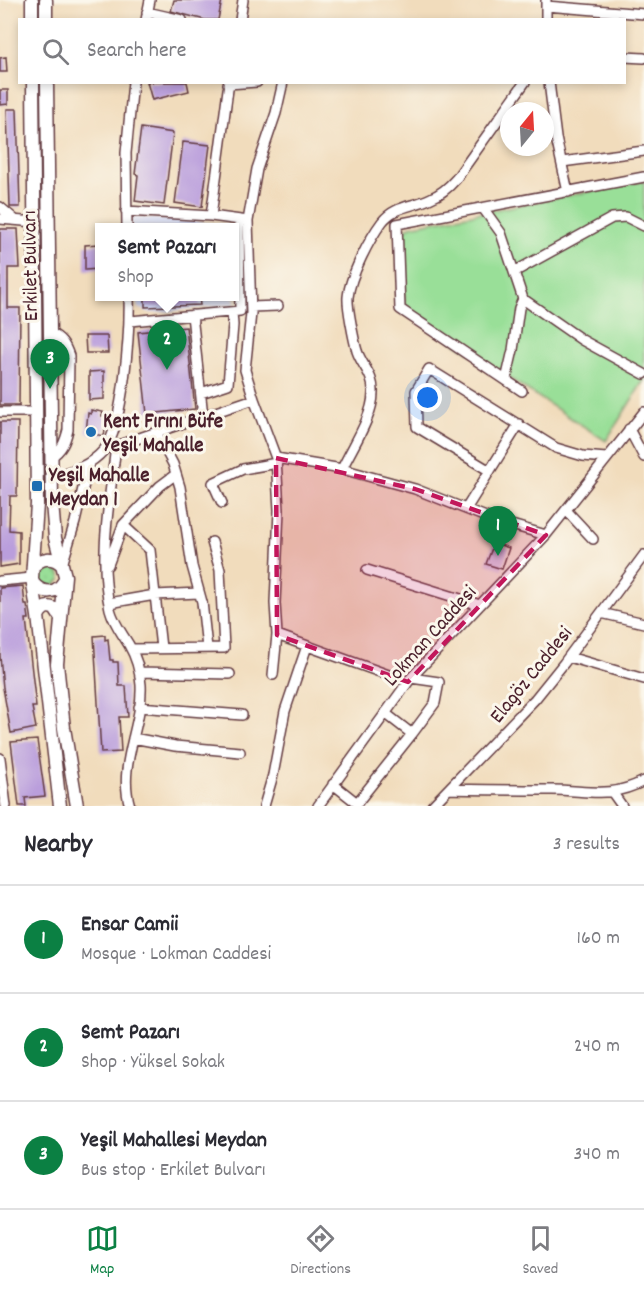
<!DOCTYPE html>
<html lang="en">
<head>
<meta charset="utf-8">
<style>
	body { margin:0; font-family:Dekko,sans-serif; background:#f7f7f7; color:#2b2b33 }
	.compass { position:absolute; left:500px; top:102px; width:54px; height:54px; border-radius:50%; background:#fff; box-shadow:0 3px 9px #0003; rotate:18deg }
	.you { position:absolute; left:428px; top:398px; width:21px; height:21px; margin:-15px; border:4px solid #fff; border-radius:50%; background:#1a73e8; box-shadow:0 0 0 9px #1a73e833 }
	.badge { display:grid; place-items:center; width:39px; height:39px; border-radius:50%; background:#0b8043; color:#fff; font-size:20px; font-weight:700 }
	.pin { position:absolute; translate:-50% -50px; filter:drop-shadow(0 2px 3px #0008) }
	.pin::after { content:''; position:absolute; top:32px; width:21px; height:18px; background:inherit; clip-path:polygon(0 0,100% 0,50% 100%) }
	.popup { position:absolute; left:95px; top:223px; width:144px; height:78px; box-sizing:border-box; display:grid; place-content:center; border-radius:0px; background:#fff; filter:drop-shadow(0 2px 4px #0005); font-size:20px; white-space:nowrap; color:#7c7c81 }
	.popup b { font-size:22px; color:#2b2b33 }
	.popup::after { content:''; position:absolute; left:50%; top:100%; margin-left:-12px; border:12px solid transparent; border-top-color:#fff }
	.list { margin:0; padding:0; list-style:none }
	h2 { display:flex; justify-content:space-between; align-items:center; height:78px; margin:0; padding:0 24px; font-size:26px }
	h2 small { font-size:20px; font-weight:400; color:#7c7c81 }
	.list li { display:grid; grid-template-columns:39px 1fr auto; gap:18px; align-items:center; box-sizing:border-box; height:108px; padding:0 24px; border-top:2px solid #e1e1e2 }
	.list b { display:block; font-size:22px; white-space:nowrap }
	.list p { margin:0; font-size:20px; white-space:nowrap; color:#7c7c81 }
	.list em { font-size:20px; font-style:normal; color:#7c7c81 }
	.icon { flex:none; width:33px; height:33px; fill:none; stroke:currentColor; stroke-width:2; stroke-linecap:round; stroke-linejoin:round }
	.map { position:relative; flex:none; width:644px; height:806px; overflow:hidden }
	.search { position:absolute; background:#fff; box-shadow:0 3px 9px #0003; left:18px; right:18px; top:18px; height:66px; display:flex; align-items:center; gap:15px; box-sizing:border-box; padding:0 21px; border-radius:0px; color:#7c7c81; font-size:22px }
	.sheet { height:402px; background:#fff }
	nav { display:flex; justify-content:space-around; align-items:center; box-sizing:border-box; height:84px; border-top:2px solid #e1e1e2; background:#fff; font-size:16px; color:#7c7c81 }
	nav a { display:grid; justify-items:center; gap:3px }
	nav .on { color:#0b8043 }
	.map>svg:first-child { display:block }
	.built { fill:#d2d9f9 }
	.grass { fill:#99df98; stroke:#727f62; stroke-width:1.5 }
	.park { fill:url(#park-dots); stroke:#727f62; stroke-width:1.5 }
	.building { fill:#ba9edc }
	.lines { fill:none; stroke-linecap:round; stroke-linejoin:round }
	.minor-casing { stroke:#633b41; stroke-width:12 }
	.major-casing { stroke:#633b41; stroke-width:15 }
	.minor { stroke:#fff; stroke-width:9 }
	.major { stroke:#fff; stroke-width:12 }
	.marked { fill:#c2185b; fill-opacity:0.2; stroke:#c2185b; stroke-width:4.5; stroke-dasharray:12 8; stroke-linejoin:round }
	.poi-dot { fill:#1f6fb2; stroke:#fbf7ec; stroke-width:2 }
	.labels { text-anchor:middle; stroke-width:6; stroke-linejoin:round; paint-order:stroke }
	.street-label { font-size:21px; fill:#4a1f2b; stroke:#fbf7ec }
	.poi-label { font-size:21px; font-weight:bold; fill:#4a1f2b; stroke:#fbf7ec; text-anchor:start }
</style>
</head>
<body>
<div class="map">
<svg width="644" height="806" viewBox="0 0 644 806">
	<defs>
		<pattern id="park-dots" width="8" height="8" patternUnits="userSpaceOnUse" patternTransform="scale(1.5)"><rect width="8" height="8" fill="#99df98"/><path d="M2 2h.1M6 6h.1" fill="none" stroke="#85bf83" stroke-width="1.8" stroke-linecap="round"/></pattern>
	</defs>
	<rect width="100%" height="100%" fill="#fbf7ec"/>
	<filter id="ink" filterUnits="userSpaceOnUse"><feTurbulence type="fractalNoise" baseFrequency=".0167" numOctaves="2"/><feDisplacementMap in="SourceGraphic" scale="12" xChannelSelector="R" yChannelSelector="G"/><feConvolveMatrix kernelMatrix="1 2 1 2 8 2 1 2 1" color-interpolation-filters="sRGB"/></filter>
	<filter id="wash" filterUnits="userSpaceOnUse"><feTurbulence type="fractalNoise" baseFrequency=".008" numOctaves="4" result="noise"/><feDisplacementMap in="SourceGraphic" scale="24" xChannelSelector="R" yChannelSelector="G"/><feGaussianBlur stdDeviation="1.35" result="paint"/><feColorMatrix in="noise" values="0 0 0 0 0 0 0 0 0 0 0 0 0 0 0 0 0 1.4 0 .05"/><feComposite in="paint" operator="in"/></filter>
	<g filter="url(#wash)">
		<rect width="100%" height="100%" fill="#f1dcbc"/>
		<path class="built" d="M 134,217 L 226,224 L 230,227 L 132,227 L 131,221 Z
			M 137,297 L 234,297 L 235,304 L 152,313 L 138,308 Z"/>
		<path class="grass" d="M 644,181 L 644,380 L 606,441 L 409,313 L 405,307 L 401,234 L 410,226 Z"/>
		<path class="park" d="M 46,563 L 58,567 L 61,579 L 52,588 L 37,582 L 37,570 Z"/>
		<g id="blocks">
			<path class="building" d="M 174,0 L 222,0 L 218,20 L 205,20 L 171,11 Z
				M 6,57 L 7,72 L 0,72 L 0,58 Z
				M 147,82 L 187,82 L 189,91 L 152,100 Z
				M 0,90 L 8,90 L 8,104 L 0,105 Z
				M 7,109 L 17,109 L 20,207 L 10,207 Z
				M 141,128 L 173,133 L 164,205 L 135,201 L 138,175 L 135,174 Z
				M 183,142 L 210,145 L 202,207 L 175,203 Z
				M 0,229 L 18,229 L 20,268 L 8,268 L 8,308 L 20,308 L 19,405 L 0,405 Z
				M 99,244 L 99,269 L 85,270 L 85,245 Z
				M 145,297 L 199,297 L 200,305 L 145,307 Z
				M 186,327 L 195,409 L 147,414 L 138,332 Z
				M 85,336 L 107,336 L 108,353 L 86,353 Z
				M 104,371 L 104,399 L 89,400 L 89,372 Z
				M 91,410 L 103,412 L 102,416 L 107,417 L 104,436 L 86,433 L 88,413 L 91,414 Z
				M 0,422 L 18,422 L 17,496 L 10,496 L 9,530 L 19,531 L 19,564 L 0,567 Z
				M 494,543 L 509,548 L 502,569 L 486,564 Z
				M 23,586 L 25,605 L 27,605 L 29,619 L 26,619 L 36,707 L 32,707 L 36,728 L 11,733 L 3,688 L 0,656 L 0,588 Z
				M 105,635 L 105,640 L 108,639 L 110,660 L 113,660 L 113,662 L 118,662 L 119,686 L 126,686 L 128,717 L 119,717 L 121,752 L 101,753 L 94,636 Z
				M 37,740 L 45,796 L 25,798 L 26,806 L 19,806 L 11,742 Z"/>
		</g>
	</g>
	<g filter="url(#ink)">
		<use href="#blocks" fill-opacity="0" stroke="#633b41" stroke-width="1.5"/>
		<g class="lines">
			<g class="minor-casing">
				<path id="minor" d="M 546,6 L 644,14
					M 147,12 L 182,20
					M 146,20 L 150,0
					M 240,20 L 243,0
					M 546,20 L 546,0
					M 624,57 L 644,58
					M 549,82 L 556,138 L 568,192
					M 228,84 L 257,82
					M 562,162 L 644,151
					M 0,207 L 14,219
					M 483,208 L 501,233 L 523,299 L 582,340 L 644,374
					M 126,211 L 211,216 L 248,221 L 251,313 L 245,370 L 254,399 L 276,458 L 279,510 L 275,603 L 277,635 L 408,682
					M 211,216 L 229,82
					M 0,219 L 35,222
					M 248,221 L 257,169 L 276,113 L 283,82
					M 127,228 L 126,153 L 133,82
					M 514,272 L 612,218 L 626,217 L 644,226
					M 251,307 L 278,306
					M 192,315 L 203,416
					M 130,321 L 240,311 L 239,220
					M 49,332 C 61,338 65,344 69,356 L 68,430 C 65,442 62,450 51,457
					M 506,380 L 513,350 L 519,308 L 523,299
					M 522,391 L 400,309 L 397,224 L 644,177
					M 201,393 L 228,384 L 233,325 L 232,312
					M 0,412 L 36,412
					M 629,429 L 644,457
					M 156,432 L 173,464 L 180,487 L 192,566 L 202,602 L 207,648
					M 107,445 L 116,446 C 110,499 98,557 110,609 C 114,624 122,633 129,645 C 136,657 140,671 141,685 C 143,726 117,765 130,806
					M 116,446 L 254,399
					M 276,458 L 342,469 L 415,489 L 491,519 L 546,535
					M 342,469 C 352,447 373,417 373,393 C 374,375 362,366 357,351 C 354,341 347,306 348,297 C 350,276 370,238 382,222 C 395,205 414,207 431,198 C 441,194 449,187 456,179 L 525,82
					M 490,471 L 417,427 L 416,391 L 429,369 L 556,448 L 583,456 L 606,458
					M 51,477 C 72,471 89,467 104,450 C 124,427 130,329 129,296
					M 222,503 L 213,483 L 243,469 L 277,463
					M 466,509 L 519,424
					M 566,510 L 593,539
					M 123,525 L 150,550 L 161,648
					M 62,565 L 75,522 L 89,463
					M 108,565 L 123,525 L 160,486 L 176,474
					M 367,570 L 480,605
					M 0,581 L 32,578
					M 109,603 L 155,595 L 199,593
					M 601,613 L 644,623
					M 131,649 L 224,648 L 220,570 L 212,542
					M 569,657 L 644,679
					M 139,672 L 230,674
					M 273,675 L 277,635
					M 411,678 L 439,682 L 435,703 L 412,734
					M 139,707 L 242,715
					M 133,738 L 175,746 L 240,752
					M 0,758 L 6,806
					M 333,784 L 357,803 L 412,734 L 385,713
					M 449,789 C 483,790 518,790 552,790 C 588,790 609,799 644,781
					M 612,792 L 622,806
					M 264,806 L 273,775 L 285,711 L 307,646
					M 318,806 L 411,678 L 546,535 L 644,412
					M 432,806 L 535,699 L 564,663 L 644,555"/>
			</g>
			<g class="major-casing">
				<path id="major" d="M 32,0 L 32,20
					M 46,0 L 46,20
					M 33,82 L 37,504 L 32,578 L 38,616 L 60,806
					M 47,82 L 52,503 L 55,538 L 65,576 L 57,664 L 64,728 L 77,806
					M 33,567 C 41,557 53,556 62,565
					M 33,583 C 43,595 57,594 64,581
					M 38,616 C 42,608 47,605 55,609 L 61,618"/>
			</g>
			<use href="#minor" class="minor"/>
			<use href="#major" class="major"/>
		</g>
	</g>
	<path class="marked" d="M 276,458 L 415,489 L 546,535 L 408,682 L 277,635 Z"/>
	<g class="poi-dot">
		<circle cx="91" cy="432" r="6"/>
		<rect x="31" y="480" width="12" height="12" rx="3"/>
	</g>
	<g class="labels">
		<g class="street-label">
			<text transform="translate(29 266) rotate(-91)" y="7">Erkilet Bulvarı</text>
			<text transform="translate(429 635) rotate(-48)" y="7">Lokman Caddesi</text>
			<text transform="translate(530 674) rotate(-51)" y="7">Elagöz Caddesi</text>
		</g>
		<g class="poi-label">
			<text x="103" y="427">Kent Fırını Büfe<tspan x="103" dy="24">Yeşil Mahalle</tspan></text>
			<text x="49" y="481">Yeşil Mahalle<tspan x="49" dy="24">Meydan 1</tspan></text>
		</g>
	</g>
</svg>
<svg class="compass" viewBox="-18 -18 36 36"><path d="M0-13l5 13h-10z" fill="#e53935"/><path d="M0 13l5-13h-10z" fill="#7c7c81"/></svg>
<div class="you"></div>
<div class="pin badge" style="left:498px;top:556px">1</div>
<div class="pin badge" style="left:167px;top:370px">2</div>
<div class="popup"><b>Semt Pazarı</b>Shop</div>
<div class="pin badge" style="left:50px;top:389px">3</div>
<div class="search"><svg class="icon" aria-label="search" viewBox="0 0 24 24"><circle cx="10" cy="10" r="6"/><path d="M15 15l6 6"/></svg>Search here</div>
</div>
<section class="sheet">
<h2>Nearby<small>3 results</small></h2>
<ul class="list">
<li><span class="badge">1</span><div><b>Ensar Camii</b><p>Mosque · Lokman Caddesi</p></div><em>160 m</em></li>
<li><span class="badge">2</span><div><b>Semt Pazarı</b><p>Shop · Yüksel Sokak</p></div><em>240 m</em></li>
<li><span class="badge">3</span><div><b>Yeşil Mahallesi Meydan</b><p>Bus stop · Erkilet Bulvarı</p></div><em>340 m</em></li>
</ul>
</section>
<nav>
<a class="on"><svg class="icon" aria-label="map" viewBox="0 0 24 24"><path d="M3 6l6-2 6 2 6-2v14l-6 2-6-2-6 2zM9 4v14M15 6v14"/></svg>Map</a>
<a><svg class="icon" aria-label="directions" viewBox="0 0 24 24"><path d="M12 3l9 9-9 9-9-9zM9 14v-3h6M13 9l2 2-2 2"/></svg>Directions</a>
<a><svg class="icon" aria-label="saved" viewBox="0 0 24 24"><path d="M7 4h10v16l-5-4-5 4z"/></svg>Saved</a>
</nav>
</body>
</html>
